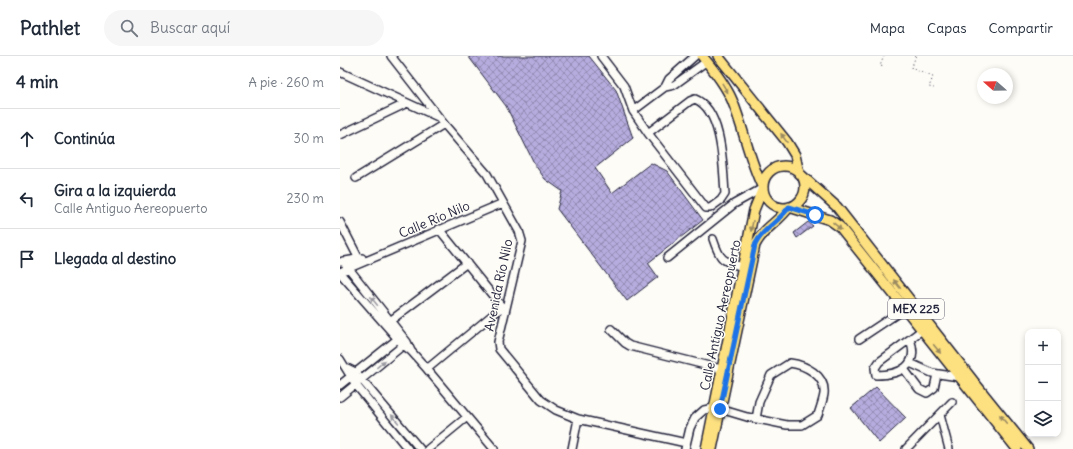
<!DOCTYPE html>
<html lang="es">
<head>
<meta charset="utf-8">
<style>
	body { margin:0; font-family:Delius,sans-serif; background:#f6f6f7; color:#1f2937 }
	.controls { position:absolute; right:12px; bottom:12px; display:grid; overflow:hidden; border-radius:8px; box-shadow:0 2px 6px #0003 }
	.controls button { width:36px; height:36px; display:grid; place-items:center; padding:0; border:0; border-bottom:1px solid #e0e1e3; background:#fff; color:#1f2937; font:20px sans-serif }
	.compass { position:absolute; left:637px; top:12px; width:36px; height:36px; border-radius:50%; background:#fff; box-shadow:0 2px 6px #0003; rotate:290deg }
	.stop { position:absolute; width:12px; height:12px; margin:-9px; border:3px solid #1a73e8; border-radius:50%; background:#fff }
	.stop.end { background:#1a73e8; border-color:#fff; box-shadow:0 1px 4px #0008 }
	.list { margin:0; padding:0; list-style:none }
	h2 { display:flex; justify-content:space-between; align-items:center; height:52px; margin:0; padding:0 16px; font-size:17px }
	h2 small { font-size:13px; font-weight:400; color:#747a83 }
	.list li { display:grid; grid-template-columns:26px 1fr auto; gap:12px; align-items:center; box-sizing:border-box; height:60px; padding:0 16px; border-top:1px solid #e0e1e3 }
	.list b { display:block; font-size:15px; white-space:nowrap }
	.list p { margin:0; font-size:13px; white-space:nowrap; color:#747a83 }
	.list em { font-size:13px; font-style:normal; color:#747a83 }
	.icon { flex:none; width:22px; height:22px; fill:none; stroke:currentColor; stroke-width:2; stroke-linecap:round; stroke-linejoin:round }
	.map { position:relative; flex:none; width:733px; height:393px; overflow:hidden }
	header { display:flex; align-items:center; gap:24px; box-sizing:border-box; height:56px; padding:0 20px; background:#fff; border-bottom:1px solid #e0e1e3 }
	header strong { font-size:19px }
	nav { display:flex; gap:22px; margin-inline-start:auto; font-size:14px }
	.search { width:280px; height:36px; background:#f6f6f7; display:flex; align-items:center; gap:10px; box-sizing:border-box; padding:0 14px; border-radius:22px; color:#747a83; font-size:15px }
	main { display:flex }
	aside { flex:1; background:#fff }
	.map>svg:first-child { display:block }
	.building { fill:url(#building-cross-hatch); stroke:#22223b }
	.lines { fill:none; stroke-linecap:round; stroke-linejoin:round }
	.minor-casing { stroke:#22223b; stroke-width:10 }
	.major-casing { stroke:#22223b; stroke-width:12 }
	.path { stroke:#22223b; stroke-width:1; stroke-dasharray:1 3; stroke-linecap:butt }
	.minor { stroke:#fdfcf7; stroke-width:7 }
	.major { stroke:#fde080; stroke-width:9 }
	.oneway { fill:#9a8a61 }
	.oneway2 { fill:#9a9aa2 }
	.route { stroke:#1a73e8; stroke-width:5 }
	.labels { text-anchor:middle; stroke-width:3; stroke-linejoin:round; paint-order:stroke }
	.shield { fill:#fdfcf7; stroke:#646373; stroke-width:1 }
	.shield-label { font-size:12px; font-weight:bold; fill:#22223b }
	.street-label { font-size:13px; fill:#22223b; stroke:#fdfcf7 }
</style>
</head>
<body>
<header>
<strong>Pathlet</strong>
<div class="search"><svg class="icon" aria-label="search" viewBox="0 0 24 24"><circle cx="10" cy="10" r="6"/><path d="M15 15l6 6"/></svg>Buscar aquí</div>
<nav><a>Mapa</a><a>Capas</a><a>Compartir</a></nav>
</header>
<main>
<aside>
<h2>4 min<small>A pie · 260 m</small></h2>
<ul class="list">
<li><svg class="icon" aria-label="ahead" viewBox="0 0 24 24"><path d="M12 20V5M6 11l6-6 6 6"/></svg><div><b>Continúa</b></div><em>30 m</em></li>
<li><svg class="icon" aria-label="left" viewBox="0 0 24 24"><path d="M17 20v-9H6M10 6l-5 5 5 5"/></svg><div><b>Gira a la izquierda</b><p>Calle Antiguo Aereopuerto</p></div><em>230 m</em></li>
<li><svg class="icon" aria-label="arrive" viewBox="0 0 24 24"><path d="M6 21V4h12l-3 4 3 4H6"/></svg><div><b>Llegada al destino</b></div></li>
</ul>
</aside>
<div class="map">
<svg width="733" height="393" viewBox="0 0 733 393">
	<defs>
		<pattern id="building-cross-hatch" width="8" height="8" patternUnits="userSpaceOnUse"><rect width="8" height="8" fill="#b6acdd"/><path d="M0 0l8 8M0 8l8-8" fill="none" stroke="#948cb4"/></pattern>
	</defs>
	<rect width="100%" height="100%" fill="#fdfcf7"/>
	<filter id="ink" filterUnits="userSpaceOnUse"><feTurbulence type="fractalNoise" baseFrequency=".025" numOctaves="2"/><feDisplacementMap in="SourceGraphic" scale="8" xChannelSelector="R" yChannelSelector="G"/><feConvolveMatrix kernelMatrix="1 2 1 2 8 2 1 2 1" color-interpolation-filters="sRGB"/></filter>
	<g filter="url(#ink)">
		<path class="building" d="M 128,0 L 249,0 L 276,34 L 293,82 L 255,112 L 272,137 L 311,107 L 327,115 L 363,164 L 308,207 L 318,221 L 287,245 L 217,153 L 222,135 L 205,123 L 195,109 L 166,50 Z
			M 468,166 L 473,170 L 457,182 L 454,177 Z
			M 536,331 L 566,362 L 539,387 L 511,352 Z"/>
		<g class="lines">
			<g class="minor-casing">
				<path id="minor" d="M 51,0 L 104,68 L 147,118 L 179,175 L 182,185 L 158,286 L 159,293 L 201,344 L 216,354 L 238,363 L 346,387
					M 261,0 L 284,30 L 293,55 L 308,77 L 366,152 L 370,152 L 381,144 L 385,138 C 383,112 383,54 355,43 L 350,45 L 308,77
					M 0,16 L 98,61
					M 325,31 L 329,23 L 355,0
					M 293,55 L 325,31 L 334,29 L 367,5
					M 0,79 L 67,47
					M 16,122 L 104,68
					M 0,166 L 21,207
					M 99,173 L 162,251
					M 373,183 C 380,204 382,205 403,211
					M 327,202 L 394,148 L 423,132
					M 3,205 L 67,286 L 71,295
					M 0,206 L 22,202
					M 0,216 L 163,147
					M 0,217 L 63,289 L 71,295 L 87,313 L 154,393
					M 50,265 L 127,207
					M 271,273 L 285,287 L 290,290 L 381,313
					M 519,283 L 564,253
					M 570,283 C 580,310 560,319 536,319 L 535,312 L 539,306 L 582,274
					M 0,303 L 16,329 L 68,393
					M 570,307 L 592,317 L 619,321
					M 7,312 L 15,316 L 80,393
					M 87,313 L 162,251
					M 564,313 L 579,333 L 587,337 L 594,332 L 597,318
					M 0,329 L 60,281
					M 0,341 L 66,287
					M 600,359 L 609,393
					M 88,393 L 127,361
					M 232,393 L 238,363
					M 345,393 L 350,372 L 355,362 L 364,354 L 374,352 L 380,353 L 407,361 L 447,369 L 462,369 L 478,359 C 480,352 483,345 484,338 C 486,319 465,309 450,307 L 431,319 L 419,346 L 416,363
					M 566,393 L 612,346"/>
			</g>
			<g class="major-casing">
				<path id="major" d="M 362,0 C 373,13 385,28 392,44 C 404,73 409,104 423,132 L 414,154 L 366,393
					M 378,0 L 447,86 L 455,99 L 459,117 L 497,151 L 638,331 L 688,393
					M423 131a21 21 0 1 1 42 0a21 21 0 1 1-42 0Z
					M 372,393 L 415,189 C 424,171 439,166 449,151 L 490,164 L 500,171 L 677,393"/>
			</g>
			<path class="path" d="M 544,0 L 540,10 L 545,11
				M 576,0 L 571,12 L 593,21 L 589,31 L 594,32"/>
			<use href="#minor" class="minor"/>
			<use href="#major" class="major"/>
		</g>
		<defs><path id="oneway-solid" d="M-6-.8H1V-3.2L6.5 0L1 3.2V.8H-6Z"/></defs>
		<g class="oneway">
			<use href="#oneway-solid" transform="translate(385 32) rotate(59)"/>
			<use href="#oneway-solid" transform="translate(444 82) rotate(-125)"/>
			<use href="#oneway-solid" transform="translate(412 170) rotate(101)"/>
			<use href="#oneway-solid" transform="translate(497 170) rotate(40)"/>
			<use href="#oneway-solid" transform="translate(557 228) rotate(-128)"/>
			<use href="#oneway-solid" transform="translate(597 293) rotate(51)"/>
			<use href="#oneway-solid" transform="translate(663 363) rotate(-129)"/>
		</g>
		<g class="oneway2">
			<use href="#oneway-solid" transform="translate(34 245) rotate(-129)"/>
			<use href="#oneway-solid" transform="translate(41 308) rotate(-40)"/>
			<use href="#oneway-solid" transform="translate(55 363) rotate(-130)"/>
		</g>
	</g>
	<g class="lines" filter="url(#ink)">
		<path class="route" d="M 380,353 L 415,189 C 423,172 439,166 449,151 L 475,159"/>
	</g>
	<g class="labels">
		<rect class="shield" x="548" y="243" width="56" height="20" rx="3"/>
		<g class="shield-label">
			<text x="576" y="257">MEX 225</text>
		</g>
		<g class="street-label">
			<text transform="translate(94 163) rotate(-23)" y="5">Calle Río Nilo</text>
			<text transform="translate(158 229) rotate(-78)" y="5">Avenida Río Nilo</text>
			<text transform="translate(380 259) rotate(-78)" y="5">Calle Antiguo Aereopuerto</text>
		</g>
	</g>
</svg>
<div class="controls">
<button>+</button>
<button>−</button>
<button><svg class="icon" aria-label="layers" viewBox="0 0 24 24"><path d="M12 4l9 5-9 5-9-5zM3 14l9 5 9-5"/></svg></button>
</div>
<svg class="compass" viewBox="-18 -18 36 36"><path d="M0-13l5 13h-10z" fill="#e53935"/><path d="M0 13l5-13h-10z" fill="#747a83"/></svg>
<div class="stop" style="left:475px;top:159px"></div>
<div class="stop end" style="left:380px;top:353px"></div>
</div>
</main>
</body>
</html>
